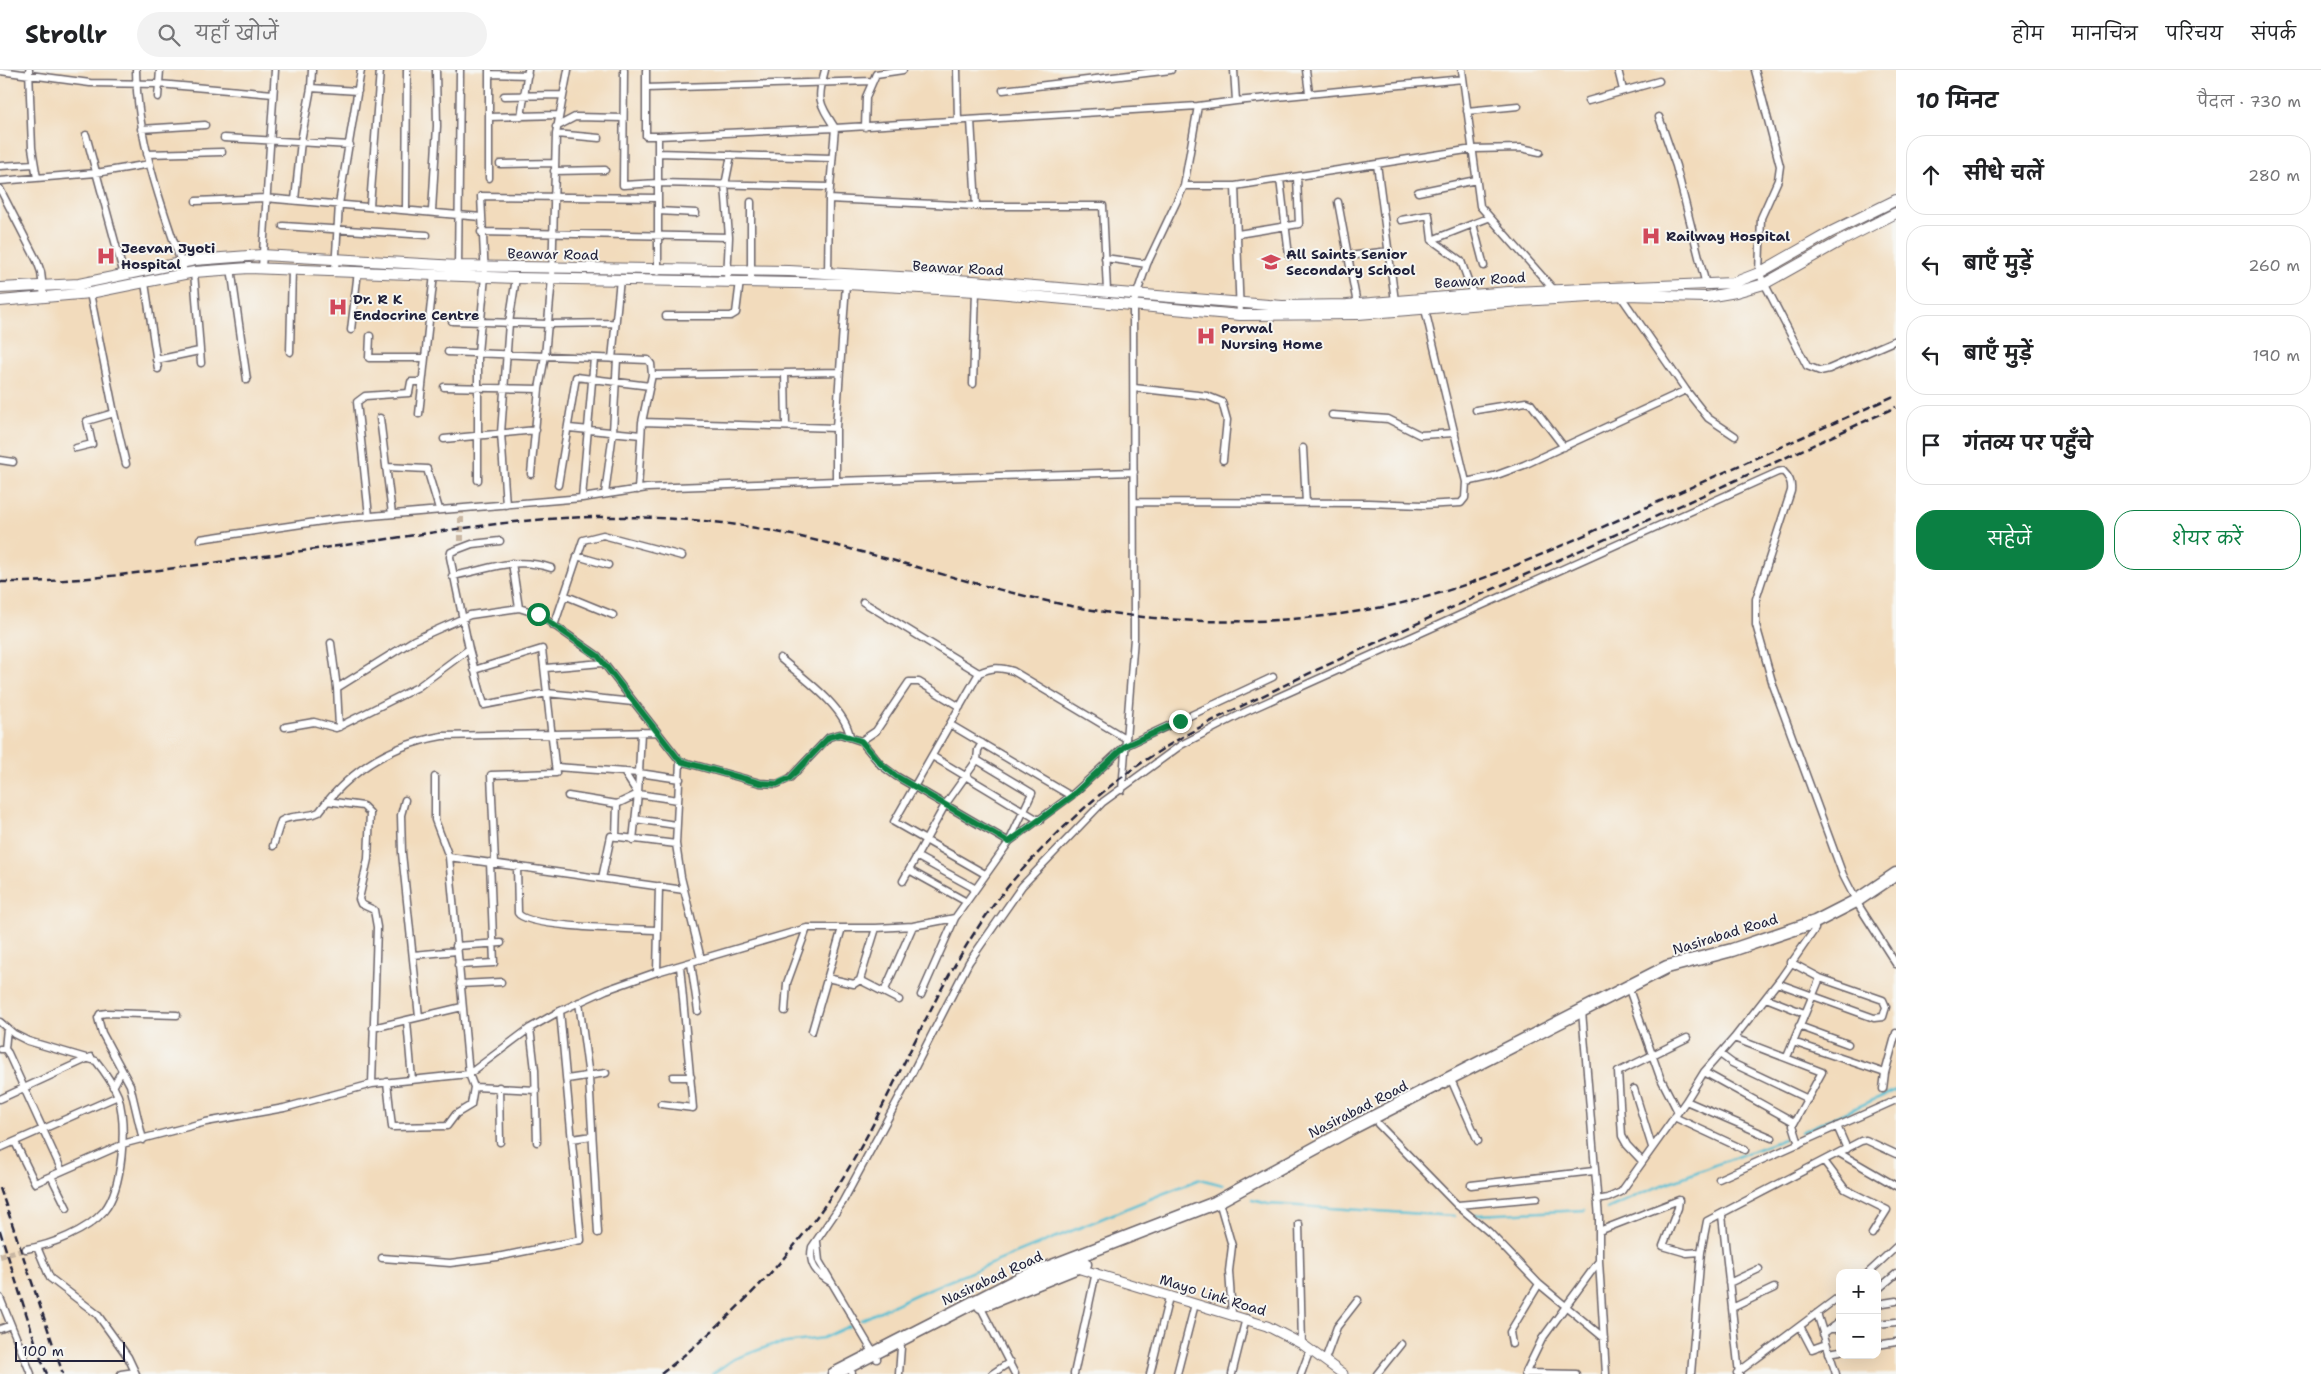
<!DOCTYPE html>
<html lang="hi">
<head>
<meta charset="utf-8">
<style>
	body { margin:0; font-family:"Shantell Sans","Playpen Sans Deva",sans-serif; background:#f2f2f2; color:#202124 }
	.controls { position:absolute; right:15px; bottom:15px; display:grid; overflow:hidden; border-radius:10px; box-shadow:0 5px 20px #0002 }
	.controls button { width:45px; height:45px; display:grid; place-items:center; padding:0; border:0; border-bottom:1px solid #e0e0e0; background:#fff; color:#202124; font:25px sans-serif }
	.scale { position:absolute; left:15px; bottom:12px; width:110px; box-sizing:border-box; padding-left:5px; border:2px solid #22223b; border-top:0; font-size:14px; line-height:18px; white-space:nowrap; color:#22223b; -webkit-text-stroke:4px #f6f6f2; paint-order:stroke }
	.stop { position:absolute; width:15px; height:15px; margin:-11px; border:4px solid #0b8043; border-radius:50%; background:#fff }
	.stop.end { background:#0b8043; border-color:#fff; box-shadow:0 1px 5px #0008 }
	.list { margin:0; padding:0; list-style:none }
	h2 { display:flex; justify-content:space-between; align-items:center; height:65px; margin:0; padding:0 20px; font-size:21px }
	h2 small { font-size:16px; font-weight:400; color:#757577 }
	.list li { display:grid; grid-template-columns:32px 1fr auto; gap:15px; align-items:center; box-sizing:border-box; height:80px; margin:0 10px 10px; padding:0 10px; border:1px solid #e0e0e0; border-radius:20px }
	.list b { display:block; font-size:19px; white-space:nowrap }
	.list em { font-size:16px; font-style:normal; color:#757577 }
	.actions { display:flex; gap:10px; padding:15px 20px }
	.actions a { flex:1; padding:11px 0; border:1px solid #0b8043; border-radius:20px; text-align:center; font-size:18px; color:#0b8043 }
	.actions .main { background:#0b8043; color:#fff }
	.icon { flex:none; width:28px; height:28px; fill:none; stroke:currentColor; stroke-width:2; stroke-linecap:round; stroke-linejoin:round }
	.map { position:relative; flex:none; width:1896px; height:1304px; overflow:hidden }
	header { display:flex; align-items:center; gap:30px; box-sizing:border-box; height:70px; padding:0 25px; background:#fff; border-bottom:1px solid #e0e0e0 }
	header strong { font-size:24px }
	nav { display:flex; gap:28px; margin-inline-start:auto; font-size:18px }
	.search { width:350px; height:45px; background:#f2f2f2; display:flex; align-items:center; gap:12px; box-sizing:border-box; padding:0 18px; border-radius:28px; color:#757577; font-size:19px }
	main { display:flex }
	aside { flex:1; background:#fff }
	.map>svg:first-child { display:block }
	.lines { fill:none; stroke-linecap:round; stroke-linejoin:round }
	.stream { stroke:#54bdd1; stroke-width:2.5 }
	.street-tunnel { stroke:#c8b6a2; stroke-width:6; stroke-dasharray:6 3; stroke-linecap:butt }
	.street-casing { stroke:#6b6368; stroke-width:9 }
	.secondary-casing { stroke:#6b6368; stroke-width:11 }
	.primary-casing { stroke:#6b6368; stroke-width:12 }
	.highway-casing { stroke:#6b6368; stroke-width:15 }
	.street { stroke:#fff; stroke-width:6 }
	.secondary { stroke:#fff; stroke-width:9 }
	.primary { stroke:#fff; stroke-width:10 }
	.highway { stroke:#fff; stroke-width:12 }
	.rail { stroke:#22223b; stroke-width:2.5; stroke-dasharray:8 4; stroke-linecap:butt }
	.route { stroke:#0b8043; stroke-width:6 }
	.labels { text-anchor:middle; stroke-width:4; stroke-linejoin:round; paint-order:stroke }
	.poi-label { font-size:14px; font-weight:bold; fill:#22223b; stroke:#f6f6f2; text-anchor:start }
	.street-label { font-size:14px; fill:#22223b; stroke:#f6f6f2 }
</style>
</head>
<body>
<header>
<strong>Strollr</strong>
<div class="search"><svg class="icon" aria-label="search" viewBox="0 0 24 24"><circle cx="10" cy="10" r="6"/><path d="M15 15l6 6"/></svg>यहाँ खोजें</div>
<nav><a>होम</a><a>मानचित्र</a><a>परिचय</a><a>संपर्क</a></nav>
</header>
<main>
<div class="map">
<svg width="1896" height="1304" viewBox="0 0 1896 1304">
	<rect width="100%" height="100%" fill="#f6f6f2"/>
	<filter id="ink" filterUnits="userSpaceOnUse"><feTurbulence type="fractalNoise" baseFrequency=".02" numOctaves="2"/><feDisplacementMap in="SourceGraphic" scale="10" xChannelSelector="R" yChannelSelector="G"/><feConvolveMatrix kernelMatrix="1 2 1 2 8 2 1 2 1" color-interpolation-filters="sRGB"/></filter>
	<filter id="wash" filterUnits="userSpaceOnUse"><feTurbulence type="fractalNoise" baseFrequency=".0096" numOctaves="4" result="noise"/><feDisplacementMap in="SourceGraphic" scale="20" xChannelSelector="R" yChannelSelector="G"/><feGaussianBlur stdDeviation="1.12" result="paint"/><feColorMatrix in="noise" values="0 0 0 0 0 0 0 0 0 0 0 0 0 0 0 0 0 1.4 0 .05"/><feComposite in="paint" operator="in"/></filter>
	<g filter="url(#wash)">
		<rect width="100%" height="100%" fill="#f2dbbc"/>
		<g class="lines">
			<path class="stream" d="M 1801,1062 L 1896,1020
				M 1252,1130 L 1268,1134 L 1454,1146
				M 1607,1139 L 1652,1119 L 1784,1069
				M 1476,1145 L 1585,1140
				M 861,1250 L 917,1224 L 1162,1124 L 1200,1109 L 1223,1115
				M 712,1304 L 734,1289 L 772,1275 L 823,1268 L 849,1256"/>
		</g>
	</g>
	<g filter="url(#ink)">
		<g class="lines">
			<path class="street-tunnel" d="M 461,438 L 461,476
				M 0,1186 L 26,1179"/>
			<g class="street-casing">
				<path id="street" d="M 29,0 L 32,78 L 37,108
					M 136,0 C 137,70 162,138 185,204
					M 489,0 L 489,108
					M 624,0 L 623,115 L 658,113 L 829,117
					M 646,0 L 646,66 L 658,66 L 658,202
					M 957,0 L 958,51
					M 1306,0 L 1309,23
					M 1462,0 L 1480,136 L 1555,221
					M 1618,0 L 1623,20
					M 1755,0 L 1780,96 L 1778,110 L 1761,148 L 1759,203 L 1807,296 L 1820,301 L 1829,299 L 1896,270
					M 0,1 L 90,13 L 159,14 L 273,24
					M 489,4 L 528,5
					M 311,18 L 312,0
					M 646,18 L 873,11
					M 1003,20 L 1171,0
					M 504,26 L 563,25
					M 158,27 L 160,0
					M 1236,31 L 1463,9
					M 1588,31 L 1659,11
					M 1467,41 L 1518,36
					M 489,47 L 558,45
					M 521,47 L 528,0
					M 1659,47 L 1676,96 L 1706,215
					M 971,50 L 976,136
					M 556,57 L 575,47 L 623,48
					M 865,57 L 866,27 L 876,4 L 903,0
					M 141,59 L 205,55
					M 556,64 L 599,68
					M 86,65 L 124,205
					M 658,66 L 835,58 C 818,31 817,30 825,0
					M 224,68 L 350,75
					M 658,83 L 831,88
					M 147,84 L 222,82
					M 500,94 L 554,93
					M 1377,94 L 1395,231
					M 0,96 L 34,94
					M 554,101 L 605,100
					M 1280,109 L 1289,186
					M 0,111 L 96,103 L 150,94
					M 1184,116 L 1235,116 L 1473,79 L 1521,78 L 1540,82
					M 1235,116 L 1240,245
					M 0,119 L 37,191 L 41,202 L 44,227
					M 1418,122 L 1476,110
					M 829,129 L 976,136 L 1103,136 L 1107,221
					M 295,130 L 301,71 L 311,18 L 358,21
					M 196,131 L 265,128 L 481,147
					M 1338,132 L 1357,234
					M 370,136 L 380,0
					M 406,139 L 407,0
					M 432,141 L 437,56 L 436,0
					M 658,141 L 696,143
					M 1401,150 L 1429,145 L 1432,170
					M 1473,154 L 1484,196
					M 283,156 L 427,165
					M 481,162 L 729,167
					M 1238,164 L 1299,154 L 1297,107
					M 1349,186 L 1389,181
					M 1105,188 L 1147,194
					M 231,198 L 247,310
					M 262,198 L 275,0
					M 458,199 L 460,0
					M 335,200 L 339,134 L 361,0
					M 194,202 L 201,293
					M 828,205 L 829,129 L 835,58 L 1198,36
					M 727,210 L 729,167 L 725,115 L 731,85
					M 751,211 L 751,132
					M 145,213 L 158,299
					M 90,223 L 114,343 L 126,394
					M 1473,224 L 1461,191 L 1432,170 L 1488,148
					M 1620,225 L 1686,320 L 1708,348 L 1735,366
					M 666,246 L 731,246 L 736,243 L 740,211
					M 452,251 L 548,254 L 615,253
					M 351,260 L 358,201
					M 370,266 L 369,288 L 424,288
					M 290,282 L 292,199
					M 448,282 L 648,290 L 651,294 L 652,305 L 642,352 L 638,420
					M 612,289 L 620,209
					M 156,290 L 199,281
					M 785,303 L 840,302
					M 652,305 L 785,303 L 786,355
					M 973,314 L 976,221
					M 444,317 L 539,319
					M 1134,318 L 1207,326 L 1222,332 L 1227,350 L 1223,390
					M 1476,340 L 1526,332 L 1531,334 L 1564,377
					M 419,344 L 434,204
					M 1332,345 L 1388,349 L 1420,365 L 1455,363
					M 380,348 L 392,444
					M 642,352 L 836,358
					M 569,358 L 641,365
					M 444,369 L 536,360
					M 76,378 L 92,374 L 87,351 L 114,343
					M 1303,378 L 1306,433
					M 0,390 L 13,392
					M 387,397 L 427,399 L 439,439
					M 531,404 L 539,319 L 545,286 L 552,208 L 556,64 L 568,0
					M 478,410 L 478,283 L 485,206 L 481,126 L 658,128
					M 836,411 L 1134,402
					M 1466,412 L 1494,406 L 1524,395 L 1686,320
					M 558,415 L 576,307 L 650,316
					M 605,424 L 613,362 L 617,289
					M 582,428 L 594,288
					M 1134,432 L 1368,433 L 1423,435 L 1461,433 L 1465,428 L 1466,412 L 1424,235
					M 506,435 L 501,363 L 509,253 L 516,208
					M 369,446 L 357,332 L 365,326 L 409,323 L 411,312 L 422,312
					M 200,469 L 336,449 L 582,428 L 647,418 L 836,411 L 836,358 L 846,214
					M 500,471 L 472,474 L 451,482 L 450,487 L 469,579 L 484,635 L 547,623 L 633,632
					M 577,486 L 608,495
					M 512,493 L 519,538
					M 452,506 C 488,500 514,486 551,498
					M 564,525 L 613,545
					M 863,532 L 979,603
					M 554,556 L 583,470 L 603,465 L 682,486
					M 331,573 L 337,618 L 339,657
					M 780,588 C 803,608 844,636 850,666
					M 546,598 L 602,593
					M 474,600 L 542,579 L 556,703 L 491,705 L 495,793
					M 337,618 L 414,570 L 470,545 L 519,538 L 538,544 L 598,586 L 680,691 L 760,713 L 777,714 L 790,708 L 829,667 L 840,664 L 861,671 L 881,695 L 896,706 L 1009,772
					M 951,655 L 1071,726
					M 285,657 L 314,652 L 336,658 L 418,617 L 469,579
					M 861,671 L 876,661 L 909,612 L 919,612 L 960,637
					M 932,686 L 1040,751
					M 977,690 L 978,680 L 982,673
					M 680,691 L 676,774 L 681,807 L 701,889
					M 556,697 L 639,703 L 680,709
					M 435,707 L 435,750 L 449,787 L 469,1004 L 474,1017 L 536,1020
					M 1122,720 L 1134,568 L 1133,235 L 1147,194 L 1184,116 L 1198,36 L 1236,31 L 1234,0
					M 638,724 L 678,730
					M 568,726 L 617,734 L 616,767
					M 405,730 L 401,745 L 402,783 L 419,947
					M 327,731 L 363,736 L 370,743 L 368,789 L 359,829 L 361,834 L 374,840 L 377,857 L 372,1014
					M 617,734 L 638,724 L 624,702
					M 635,749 L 676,755
					M 633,770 L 638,724 L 641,662
					M 1010,771 L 1071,726 L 1125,676 L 1273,607
					M 273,776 L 281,751 C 292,744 307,748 319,742 C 350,700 390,675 442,666 L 657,662
					M 916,786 L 974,818
					M 449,787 L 684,820
					M 517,796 L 518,843 C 526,858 636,859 657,860
					M 909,800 L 965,831
					M 985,804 L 894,752 L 979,603 C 992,597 1000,597 1013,601 L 1125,668
					M 602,808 L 611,766 L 676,774
					M 903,811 L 945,735 L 977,690 L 1032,723 L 1009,772 L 955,848 L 921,925
					M 876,858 L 860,910 L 899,930
					M 456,876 L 501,873
					M 413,885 L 457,881
					M 691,893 L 698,941
					M 458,895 L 494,893 L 490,792
					M 657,902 L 659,816
					M 827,908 L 854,914 L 860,910
					M 1777,913 L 1874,948 L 1883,947 L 1886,937 L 1883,930 L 1820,908 L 1790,892
					M 460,914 L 501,912
					M 884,922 L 913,856
					M 1630,922 L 1660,1007 L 1678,1042
					M 1766,928 L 1804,943
					M 579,932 L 589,1007 L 598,1163
					M 785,941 L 787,913 L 807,858
					M 1582,941 L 1599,1148 L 1599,1191 L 1606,1304
					M 407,951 L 412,1010
					M 0,952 L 14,964 L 28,971 L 96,991 C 104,1001 113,1014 118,1026 C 127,1055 123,1118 104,1141 C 87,1161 51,1175 26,1179
					M 1799,956 L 1848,974
					M 373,958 L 462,937
					M 530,958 L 535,1000 L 537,1072
					M 812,961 L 842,858
					M 1734,968 L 1822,1002 L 1793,1055 L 1799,1074
					M 1793,972 L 1885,1003
					M 0,979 L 5,979 L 8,983 L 62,1101
					M 5,979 L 7,958
					M 1720,984 L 1732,993 L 1808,1029
					M 1787,987 L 1820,908
					M 1704,1002 L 1794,1052
					M 673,1007 L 691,1007
					M 567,1009 L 606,1003
					M 387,1012 L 392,1057 L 447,1056 L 456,1044 L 471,1035 L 474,1017
					M 1453,1014 L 1478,1071
					M 113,1017 L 121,1002
					M 499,1017 L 500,1072
					M 1634,1019 L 1652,1077
					M 1883,1019 L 1885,1003 L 1896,963
					M 0,1029 L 91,987
					M 1686,1031 L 1772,1068
					M 661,1034 L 693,1038 L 680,896
					M 1674,1047 L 1745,1080
					M 1378,1054 L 1457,1135 L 1489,1162 L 1539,1214 L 1604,1268
					M 1837,1056 L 1847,1079
					M 572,1069 L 592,1066
					M 143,1070 L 130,1015 L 102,963 L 98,948 L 100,944 L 107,943 L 177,945
					M 15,1072 L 35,1113 L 126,1073 L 206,1052 L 284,1038 L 372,1014 L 469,1004 L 530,958 L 560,941 L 606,920 L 657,902 L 807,858 L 876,858 L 913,856 L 955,848
					M 0,1078 L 118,1026
					M 1839,1083 L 1896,1116
					M 1642,1091 L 1627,1075 L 1622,1066 L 1618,1002 L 1687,968
					M 1824,1091 L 1845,1119 L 1887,1140 L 1872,1164
					M 51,1106 L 67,1138
					M 1719,1109 L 1896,1030
					M 1471,1115 L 1594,1101
					M 1597,1130 L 1608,1128 L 1621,1122 L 1686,1031 L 1704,1002 L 1734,968 L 1781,908 L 1815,859 L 1815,852
					M 1458,1135 L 1537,1128
					M 1221,1138 L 1232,1176 L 1229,1201 L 1232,1244
					M 1722,1145 L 1739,1304
					M 1299,1154 L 1302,1274
					M 1599,1161 L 1679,1130 L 1678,1138 L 1663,1176 L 1687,1183 L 1701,1182
					M 817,1172 L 819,1191 L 877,1289
					M 37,1177 L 50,1208 L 97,1244 L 128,1287 L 136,1304
					M 382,1188 L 450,1193 L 497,1187 L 581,1170 L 560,941
					M 1868,1203 L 1896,1177
					M 832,1213 C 817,1204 808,1195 812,1177 L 842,1133 L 907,1013 L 969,892 L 1022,816 L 1103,732 L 1181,675 L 1245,642 L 1778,402 L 1783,401 C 1789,407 1792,412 1791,421 L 1756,529 L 1756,555 L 1773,615 L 1843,805 L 1859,836 L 1896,894
					M 1729,1213 L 1759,1199
					M 1877,1220 L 1896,1204
					M 0,1228 L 31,1304
					M 1877,1234 L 1896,1231
					M 980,1236 L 1015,1304
					M 1732,1238 L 1774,1218
					M 1817,1243 L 1836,1304
					M 1877,1254 L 1896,1252
					M 1800,1256 L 1812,1279 L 1826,1274
					M 0,1259 L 11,1255
					M 1830,1259 L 1840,1259
					M 1823,1264 L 1840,1251
					M 1512,1274 L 1510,1262 L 1539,1214
					M 1877,1275 L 1896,1272
					M 1829,1283 L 1840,1281
					M 1325,1290 L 1337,1257 L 1358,1230
					M 852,1303 L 852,1304
					M 1526,1303 L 1576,1304
					M 1737,1303 L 1840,1226
					M 121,1304 L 135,1302
					M 899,1304 L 901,1277
					M 992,1304 L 1010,1292
					M 1074,1304 L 1096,1202
					M 1150,1304 L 1169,1227
					M 1177,1304 L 1195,1234
					M 1232,1304 L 1246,1248
					M 1301,1304 L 1310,1280
					M 1377,1304 L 1401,1274
					M 1525,1304 L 1542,1269 L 1599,1191
					M 1691,1304 L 1701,1182 L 1707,1151 L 1861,1071 L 1866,1070 L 1896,1084"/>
			</g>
			<g class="secondary-casing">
				<path id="secondary" d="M 1077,1198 L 1267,1256 L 1302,1274 L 1343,1304"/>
			</g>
			<g class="primary-casing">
				<path id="primary" d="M 0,218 L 79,214 L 195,190 L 262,185 L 458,196 L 789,201 L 973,211 L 1282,236 L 1347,235 L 1509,222 L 1733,213 L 1759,203 L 1831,162 L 1896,130
					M 0,231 L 90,223 L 194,202 L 249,198 L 516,208 L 846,214 L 976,221 L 1240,245 L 1358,244 L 1520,231 L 1625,225 L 1707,227 L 1736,222 L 1764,214 L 1837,173 L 1896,143"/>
			</g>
			<g class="highway-casing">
				<path id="highway" d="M 981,1236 L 1085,1194
					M 834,1304 L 1021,1208 L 1215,1133 L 1356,1056 L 1667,897 L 1732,880 L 1815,852 L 1856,831 L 1896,804"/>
			</g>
			<use href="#street" class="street"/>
			<use href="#secondary" class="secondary"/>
			<use href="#primary" class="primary"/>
			<use href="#highway" class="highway"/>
			<path class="rail" d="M 0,512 C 69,513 137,503 205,494 C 280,484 354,474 429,463 C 491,454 552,446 615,447 C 650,447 687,449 723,453 C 853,470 976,522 1105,542 C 1200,557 1304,554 1398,534 C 1475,517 1547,482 1618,450 C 1711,408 1803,367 1896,325
				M 0,1118 L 63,1304
				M 0,1161 L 39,1284 L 47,1304
				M 661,1304 C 734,1246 799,1181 847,1101 C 907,1001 944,886 1023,799 C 1064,755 1107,714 1158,682 C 1201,654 1249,633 1295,610 C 1364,578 1433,546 1502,515 C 1634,457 1765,397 1896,337"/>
		</g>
	</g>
	<g class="lines" filter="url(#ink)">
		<path class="route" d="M 538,544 L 598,586 L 680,691 L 760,713 L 777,714 L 790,708 L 829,667 L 840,664 L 861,671 L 881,694 L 896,706 L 1009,772 L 1072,726 L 1125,676 L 1180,651"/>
	</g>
	<defs>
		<g id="hospital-bare" transform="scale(1.5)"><path d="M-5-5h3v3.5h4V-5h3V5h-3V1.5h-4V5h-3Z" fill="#d1495b" stroke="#f6f6f2" stroke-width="2.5" paint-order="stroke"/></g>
		<g id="school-bare" transform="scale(1.5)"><path d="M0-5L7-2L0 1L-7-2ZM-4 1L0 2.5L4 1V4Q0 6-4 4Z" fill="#d1495b" stroke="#f6f6f2" stroke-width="2.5" paint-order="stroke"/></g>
	</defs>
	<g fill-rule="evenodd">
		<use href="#hospital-bare" x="1651" y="166"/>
		<use href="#hospital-bare" x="106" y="186"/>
		<use href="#school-bare" x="1271" y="192"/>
		<use href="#hospital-bare" x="338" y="237"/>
		<use href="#hospital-bare" x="1206" y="266"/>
	</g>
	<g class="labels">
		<g class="poi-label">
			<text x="1666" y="171">Railway Hospital</text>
			<text x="121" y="183">Jeevan Jyoti<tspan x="121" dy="16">Hospital</tspan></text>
			<text x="1286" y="189">All Saints Senior<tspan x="1286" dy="16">Secondary School</tspan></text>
			<text x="353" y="234">Dr. R K<tspan x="353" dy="16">Endocrine Centre</tspan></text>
			<text x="1221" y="263">Porwal<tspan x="1221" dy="16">Nursing Home</tspan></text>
		</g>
		<g class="street-label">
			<text transform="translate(553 184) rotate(1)" y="5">Beawar Road</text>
			<text transform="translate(958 198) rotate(3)" y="5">Beawar Road</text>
			<text transform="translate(1480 210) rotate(-4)" y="5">Beawar Road</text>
			<text transform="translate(1725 864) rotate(-17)" y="5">Nasirabad Road</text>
			<text transform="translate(1358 1039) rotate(-27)" y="5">Nasirabad Road</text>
			<text transform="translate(992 1208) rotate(-25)" y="5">Nasirabad Road</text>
			<text transform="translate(1213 1225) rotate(17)" y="5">Mayo Link Road</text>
		</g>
	</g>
</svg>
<div class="controls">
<button>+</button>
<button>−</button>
</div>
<div class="scale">100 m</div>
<div class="stop" style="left:538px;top:544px"></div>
<div class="stop end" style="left:1180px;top:651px"></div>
</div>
<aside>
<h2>10 मिनट<small>पैदल · 730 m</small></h2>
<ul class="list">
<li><svg class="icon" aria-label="ahead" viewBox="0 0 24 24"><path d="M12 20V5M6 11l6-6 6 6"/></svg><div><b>सीधे चलें</b></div><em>280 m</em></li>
<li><svg class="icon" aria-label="left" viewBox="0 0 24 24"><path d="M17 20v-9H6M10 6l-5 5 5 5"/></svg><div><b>बाएँ मुड़ें</b></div><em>260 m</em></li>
<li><svg class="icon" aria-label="left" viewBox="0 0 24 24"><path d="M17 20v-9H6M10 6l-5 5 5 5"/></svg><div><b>बाएँ मुड़ें</b></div><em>190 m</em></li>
<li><svg class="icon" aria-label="arrive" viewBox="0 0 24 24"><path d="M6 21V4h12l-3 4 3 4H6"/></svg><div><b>गंतव्य पर पहुँचे</b></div></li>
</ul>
<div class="actions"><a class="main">सहेजें</a><a>शेयर करें</a></div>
</aside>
</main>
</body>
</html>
